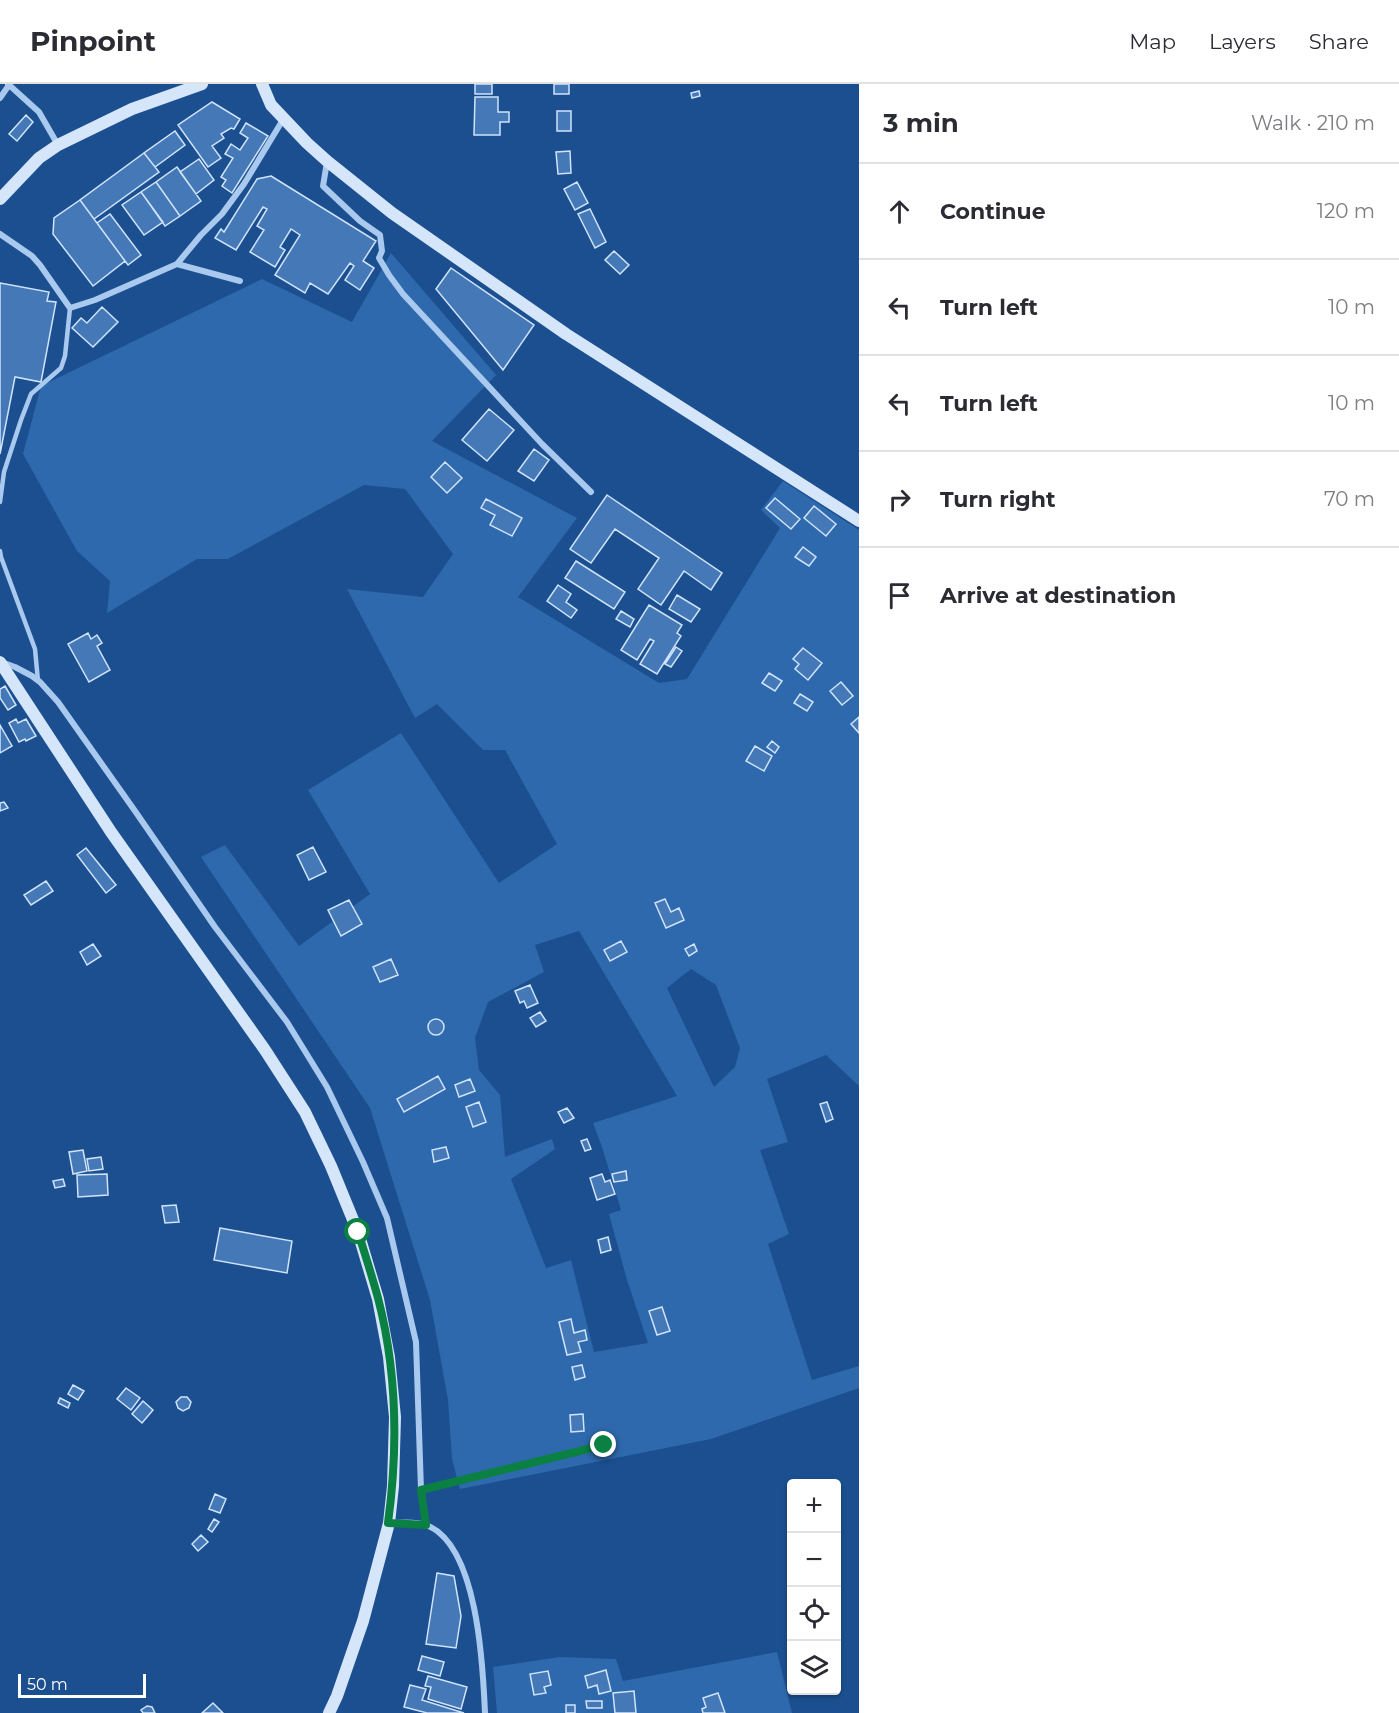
<!DOCTYPE html>
<html lang="en">
<head>
<meta charset="utf-8">
<style>
	body { margin:0; font-family:Montserrat,sans-serif; background:#f2f2f3; color:#2b2b33 }
	.controls { position:absolute; right:18px; bottom:18px; display:grid; overflow:hidden; border-radius:6px; box-shadow:0 2px 4px #0004 }
	.controls button { width:54px; height:54px; display:grid; place-items:center; padding:0; border:0; border-bottom:2px solid #e1e1e2; background:#fff; color:#2b2b33; font:30px sans-serif }
	.scale { position:absolute; left:18px; bottom:15px; width:128px; box-sizing:border-box; padding-left:6px; border:3px solid #fff; border-top:0; font-size:16px; line-height:21px; white-space:nowrap; color:#fff; -webkit-text-stroke:4px #1b4f8f; paint-order:stroke }
	.stop { position:absolute; width:18px; height:18px; margin:-14px; border:4px solid #0b8043; border-radius:50%; background:#fff }
	.stop.end { background:#0b8043; border-color:#fff; box-shadow:0 2px 6px #0008 }
	.list { margin:0; padding:0; list-style:none }
	h2 { display:flex; justify-content:space-between; align-items:center; height:78px; margin:0; padding:0 24px; font-size:26px }
	h2 small { font-size:20px; font-weight:400; color:#7c7c81 }
	.list li { display:grid; grid-template-columns:39px 1fr auto; gap:18px; align-items:center; box-sizing:border-box; height:96px; padding:0 24px; border-top:2px solid #e1e1e2 }
	.list b { display:block; font-size:22px; white-space:nowrap }
	.list em { font-size:20px; font-style:normal; color:#7c7c81 }
	.icon { flex:none; width:33px; height:33px; fill:none; stroke:currentColor; stroke-width:2; stroke-linecap:round; stroke-linejoin:round }
	.map { position:relative; flex:none; width:859px; height:1629px; overflow:hidden }
	header { display:flex; align-items:center; gap:36px; box-sizing:border-box; height:84px; padding:0 30px; background:#fff; border-bottom:2px solid #e1e1e2 }
	header strong { font-size:28px }
	nav { display:flex; gap:33px; margin-inline-start:auto; font-size:21px }
	main { display:flex }
	aside { flex:1; background:#fff }
	.map>svg:first-child { display:block }
	.green { fill:#2e69ad; fill-rule:evenodd }
	.building { fill:#4478b7; stroke:#cfe3fa; stroke-width:1.5 }
	.lines { fill:none; stroke-linecap:round; stroke-linejoin:round }
	.lane { stroke:#a9c9ee; stroke-width:4.5 }
	.street { stroke:#a9c9ee; stroke-width:6 }
	.secondary { stroke:#d6e6fa; stroke-width:12 }
	.route { stroke:#0b8043; stroke-width:8 }
</style>
</head>
<body>
<header>
<strong>Pinpoint</strong>
<nav><a>Map</a><a>Layers</a><a>Share</a></nav>
</header>
<main>
<div class="map">
<svg width="859" height="1629" viewBox="0 0 859 1629">
	<rect width="100%" height="100%" fill="#1b4f8f"/>
	<path class="green" d="M 391,169 L 496,291 L 432,357 L 577,434 L 518,513 L 659,599 L 687,595 L 780,444 L 761,426 L 783,397 L 859,446 L 859,1002 L 826,971 L 767,995 L 788,1058 L 760,1066 L 789,1150 L 768,1160 L 812,1296 L 859,1282 L 859,1304 L 711,1355 L 460,1405 L 452,1375 L 448,1316 L 430,1216 L 370,1024 L 201,773 L 225,761 L 299,862 L 370,810 L 308,706 L 401,649 L 499,799 L 557,760 L 505,666 L 483,666 L 437,620 L 415,634 L 347,505 L 423,513 L 453,470 L 405,405 L 364,401 L 228,475 L 197,475 L 107,529 L 110,497 L 77,467 L 23,370 L 41,302 L 262,195 L 352,238 ZM 579,847 L 677,1012 L 593,1039 L 602,1063 L 621,1126 L 609,1130 L 627,1196 L 648,1259 L 594,1268 L 571,1176 L 546,1184 L 511,1095 L 555,1065 L 552,1055 L 505,1073 L 500,1011 L 479,986 L 475,954 L 488,918 L 544,888 L 535,861 ZM 691,885 L 716,901 L 740,964 L 735,983 L 714,1003 L 667,904 Z
		M 777,1568 L 792,1629 L 497,1629 L 493,1583 L 560,1573 L 616,1575 L 623,1597 Z"/>
	<path class="building" d="M 475,0 L 492,0 L 492,10 L 475,10 Z
		M 554,0 L 569,0 L 569,10 L 554,10 Z
		M 699,7 L 700,12 L 692,14 L 691,9 Z
		M 475,13 L 498,13 L 498,28 L 509,28 L 509,38 L 500,38 L 500,51 L 474,51 Z
		M 212,18 L 240,35 L 234,45 L 231,44 L 221,50 L 224,54 L 212,62 L 221,74 L 208,83 L 178,41 Z
		M 557,27 L 571,27 L 571,47 L 557,47 Z
		M 26,31 L 33,38 L 17,57 L 9,50 Z
		M 246,39 L 268,52 L 232,109 L 222,102 L 226,96 L 221,93 L 233,74 L 225,70 L 231,60 L 240,66 L 248,54 L 240,49 Z
		M 175,47 L 185,61 L 155,83 L 144,69 Z
		M 570,67 L 571,89 L 558,90 L 556,68 Z
		M 144,69 L 159,88 L 94,135 L 80,116 Z
		M 199,75 L 214,96 L 196,110 L 180,88 Z
		M 177,83 L 201,117 L 180,132 L 156,98 Z
		M 271,92 L 376,157 L 363,177 L 374,184 L 360,206 L 345,196 L 354,182 L 350,179 L 328,210 L 310,199 L 305,209 L 275,191 L 300,151 L 291,145 L 280,163 L 285,166 L 275,183 L 250,168 L 264,146 L 257,142 L 267,125 L 263,123 L 236,166 L 215,154 L 221,145 L 224,148 L 257,95 Z
		M 156,98 L 180,132 L 165,142 L 141,108 Z
		M 577,98 L 588,119 L 575,126 L 564,105 Z
		M 141,108 L 163,138 L 144,151 L 122,121 Z
		M 80,116 L 125,177 L 93,202 L 53,150 L 54,134 Z
		M 590,125 L 606,158 L 595,164 L 578,130 Z
		M 110,130 L 141,171 L 128,181 L 97,139 Z
		M 614,167 L 629,181 L 620,190 L 605,176 Z
		M 451,184 L 534,241 L 503,286 L 436,205 Z
		M 0,199 L 49,208 L 47,217 L 56,218 L 41,298 L 15,293 L 0,370 Z
		M 102,223 L 118,238 L 93,263 L 72,244 L 81,234 L 87,239 Z
		M 489,325 L 514,346 L 487,377 L 462,356 Z
		M 534,365 L 549,376 L 534,397 L 518,387 Z
		M 445,378 L 462,394 L 447,409 L 431,393 Z
		M 607,411 L 722,489 L 711,506 L 684,487 L 661,521 L 638,505 L 659,474 L 615,445 L 591,479 L 570,465 Z
		M 775,414 L 800,435 L 791,445 L 766,424 Z
		M 486,415 L 522,434 L 512,452 L 490,441 L 495,431 L 481,424 Z
		M 814,422 L 836,440 L 826,452 L 804,434 Z
		M 803,463 L 816,473 L 809,482 L 795,473 Z
		M 576,477 L 625,508 L 614,525 L 565,494 Z
		M 558,501 L 571,510 L 566,518 L 577,526 L 571,534 L 547,517 Z
		M 677,511 L 700,525 L 691,538 L 669,525 Z
		M 649,521 L 682,541 L 677,549 L 681,552 L 657,590 L 640,580 L 654,557 L 650,555 L 637,576 L 621,566 Z
		M 621,527 L 634,535 L 630,543 L 616,535 Z
		M 88,549 L 91,555 L 97,551 L 102,559 L 97,562 L 110,586 L 89,598 L 68,560 Z
		M 676,563 L 682,567 L 671,583 L 665,580 Z
		M 803,564 L 822,579 L 808,596 L 795,585 L 799,580 L 793,575 Z
		M 769,589 L 782,597 L 775,607 L 762,599 Z
		M 841,598 L 853,612 L 842,621 L 830,607 Z
		M 5,602 L 16,621 L 8,626 L 0,614 L 0,605 Z
		M 800,610 L 813,618 L 807,627 L 794,619 Z
		M 859,633 L 859,649 L 851,640 Z
		M 16,635 L 18,639 L 26,635 L 36,652 L 26,657 L 25,655 L 19,658 L 9,639 Z
		M 0,641 L 12,662 L 0,669 Z
		M 772,657 L 779,663 L 775,669 L 767,663 Z
		M 755,662 L 772,672 L 764,687 L 746,677 Z
		M 4,718 L 8,724 L 0,727 L 0,719 Z
		M 313,763 L 326,788 L 309,796 L 297,771 Z
		M 86,764 L 116,801 L 106,809 L 77,771 Z
		M 46,797 L 53,807 L 31,821 L 24,811 Z
		M 665,815 L 671,828 L 679,824 L 684,836 L 666,844 L 655,819 Z
		M 349,816 L 362,840 L 341,852 L 328,826 Z
		M 621,857 L 627,868 L 610,877 L 604,866 Z
		M 93,860 L 101,872 L 87,881 L 80,868 Z
		M 694,860 L 697,867 L 689,872 L 685,865 Z
		M 391,875 L 398,891 L 380,898 L 373,883 Z
		M 530,901 L 538,919 L 527,924 L 524,917 L 520,919 L 515,907 Z
		M 540,928 L 546,937 L 536,943 L 530,934 Z
		M428 943a8 8 0 1 1 16 0a8 8 0 1 1-16 0Z
		M 438,992 L 445,1005 L 404,1028 L 397,1015 Z
		M 470,995 L 475,1007 L 459,1013 L 455,1001 Z
		M 479,1018 L 486,1038 L 473,1043 L 466,1023 Z
		M 827,1018 L 833,1035 L 826,1038 L 820,1020 Z
		M 567,1024 L 574,1034 L 564,1039 L 558,1028 Z
		M 587,1055 L 591,1065 L 585,1067 L 581,1057 Z
		M 446,1063 L 449,1074 L 434,1078 L 432,1066 Z
		M 83,1066 L 87,1087 L 73,1090 L 69,1068 Z
		M 101,1073 L 103,1085 L 89,1087 L 87,1075 Z
		M 626,1087 L 627,1096 L 614,1098 L 612,1090 Z
		M 107,1090 L 108,1111 L 78,1113 L 77,1091 Z
		M 602,1090 L 605,1098 L 610,1096 L 615,1110 L 597,1116 L 590,1094 Z
		M 63,1095 L 65,1102 L 55,1104 L 53,1097 Z
		M 176,1121 L 179,1138 L 165,1139 L 162,1122 Z
		M 220,1144 L 292,1157 L 287,1189 L 214,1176 Z
		M 608,1153 L 611,1166 L 601,1169 L 598,1156 Z
		M 662,1223 L 670,1247 L 657,1251 L 649,1227 Z
		M 571,1235 L 574,1249 L 585,1246 L 587,1256 L 578,1258 L 581,1268 L 567,1271 L 559,1238 Z
		M 582,1281 L 585,1293 L 575,1296 L 572,1283 Z
		M 73,1301 L 84,1307 L 78,1316 L 68,1310 Z
		M 126,1304 L 140,1314 L 131,1326 L 117,1315 Z
		M 181,1313 L 187,1313 L 191,1318 L 189,1324 L 183,1327 L 178,1324 L 176,1318 Z
		M 60,1314 L 70,1319 L 68,1324 L 58,1319 Z
		M 143,1317 L 153,1326 L 142,1339 L 132,1330 Z
		M 583,1330 L 584,1347 L 571,1348 L 570,1331 Z
		M 215,1410 L 226,1415 L 220,1429 L 209,1425 Z
		M 214,1435 L 219,1438 L 212,1448 L 208,1445 Z
		M 201,1451 L 208,1458 L 198,1467 L 192,1460 Z
		M 437,1489 L 454,1492 L 461,1532 L 456,1564 L 426,1560 Z
		M 422,1572 L 444,1578 L 440,1592 L 418,1586 Z
		M 606,1586 L 611,1607 L 599,1610 L 597,1601 L 588,1604 L 585,1592 Z
		M 548,1587 L 551,1601 L 544,1603 L 546,1609 L 534,1611 L 530,1590 Z
		M 428,1592 L 467,1603 L 461,1625 L 428,1615 L 431,1603 L 425,1602 Z
		M 410,1601 L 426,1605 L 422,1616 L 464,1629 L 427,1629 L 404,1623 Z
		M 634,1607 L 636,1629 L 615,1629 L 613,1609 Z
		M 718,1609 L 725,1629 L 703,1629 L 702,1625 L 706,1623 L 703,1614 Z
		M 586,1617 L 602,1617 L 602,1624 L 587,1624 Z
		M 213,1619 L 223,1629 L 202,1629 Z
		M 566,1621 L 575,1621 L 575,1629 L 566,1629 Z
		M 147,1622 L 152,1623 L 155,1629 L 143,1629 L 141,1626 Z"/>
	<g class="lines">
		<path class="lane" d="M 0,418 L 4,388 L 21,336 L 31,310 L 61,284 L 65,272 L 70,224
			M 0,467 L 1,473 L 35,565 L 38,597
			M 421,1406 L 604,1361"/>
		<path class="street" d="M 8,0 L 39,28 L 58,61
			M 0,14 L 9,1
			M 327,78 L 323,102 L 360,137 L 380,151 L 382,167 L 379,174 L 389,191 L 403,210 L 542,360 L 591,408
			M 0,150 L 32,172 L 40,181 L 70,224 L 95,216 L 177,180 L 201,151 L 222,130 L 244,100 L 284,34
			M 177,180 L 240,197
			M 4,579 L 15,583 L 32,592 L 40,598 L 58,618 L 135,727 L 215,843 L 287,938 L 327,1003 L 363,1078 L 387,1134 L 416,1258 L 421,1406 L 426,1441
			M 389,1439 C 401,1439 415,1437 426,1441 C 478,1460 483,1583 485,1629"/>
		<path class="secondary" d="M 262,0 L 271,21 L 307,59 L 327,77 L 392,129 L 566,250 L 859,437
			M 0,115 L 39,74 L 58,61 L 132,25 L 202,0
			M 0,578 L 111,748 L 265,966 L 305,1028 L 331,1082 L 358,1148 L 378,1215 L 389,1273 L 395,1333 L 393,1402 L 389,1439 L 363,1537 L 337,1612 L 329,1629"/>
	</g>
	<g class="lines">
		<path class="route" d="M 358,1148 C 365,1170 372,1192 378,1214 C 397,1287 398,1365 388,1439 L 426,1441 L 421,1406 L 604,1361"/>
	</g>
</svg>
<div class="controls">
<button>+</button>
<button>−</button>
<button><svg class="icon" aria-label="locate" viewBox="0 0 24 24"><circle cx="12" cy="12" r="6"/><path d="M12 2v4M12 18v4M2 12h4M18 12h4"/></svg></button>
<button><svg class="icon" aria-label="layers" viewBox="0 0 24 24"><path d="M12 4l9 5-9 5-9-5zM3 14l9 5 9-5"/></svg></button>
</div>
<div class="scale">50 m</div>
<div class="stop" style="left:358px;top:1148px"></div>
<div class="stop end" style="left:604px;top:1361px"></div>
</div>
<aside>
<h2>3 min<small>Walk · 210 m</small></h2>
<ul class="list">
<li><svg class="icon" aria-label="ahead" viewBox="0 0 24 24"><path d="M12 20V5M6 11l6-6 6 6"/></svg><div><b>Continue</b></div><em>120 m</em></li>
<li><svg class="icon" aria-label="left" viewBox="0 0 24 24"><path d="M17 20v-9H6M10 6l-5 5 5 5"/></svg><div><b>Turn left</b></div><em>10 m</em></li>
<li><svg class="icon" aria-label="left" viewBox="0 0 24 24"><path d="M17 20v-9H6M10 6l-5 5 5 5"/></svg><div><b>Turn left</b></div><em>10 m</em></li>
<li><svg class="icon" aria-label="right" viewBox="0 0 24 24"><path d="M7 20v-9h11M14 6l5 5-5 5"/></svg><div><b>Turn right</b></div><em>70 m</em></li>
<li><svg class="icon" aria-label="arrive" viewBox="0 0 24 24"><path d="M6 21V4h12l-3 4 3 4H6"/></svg><div><b>Arrive at destination</b></div></li>
</ul>
</aside>
</main>
</body>
</html>
